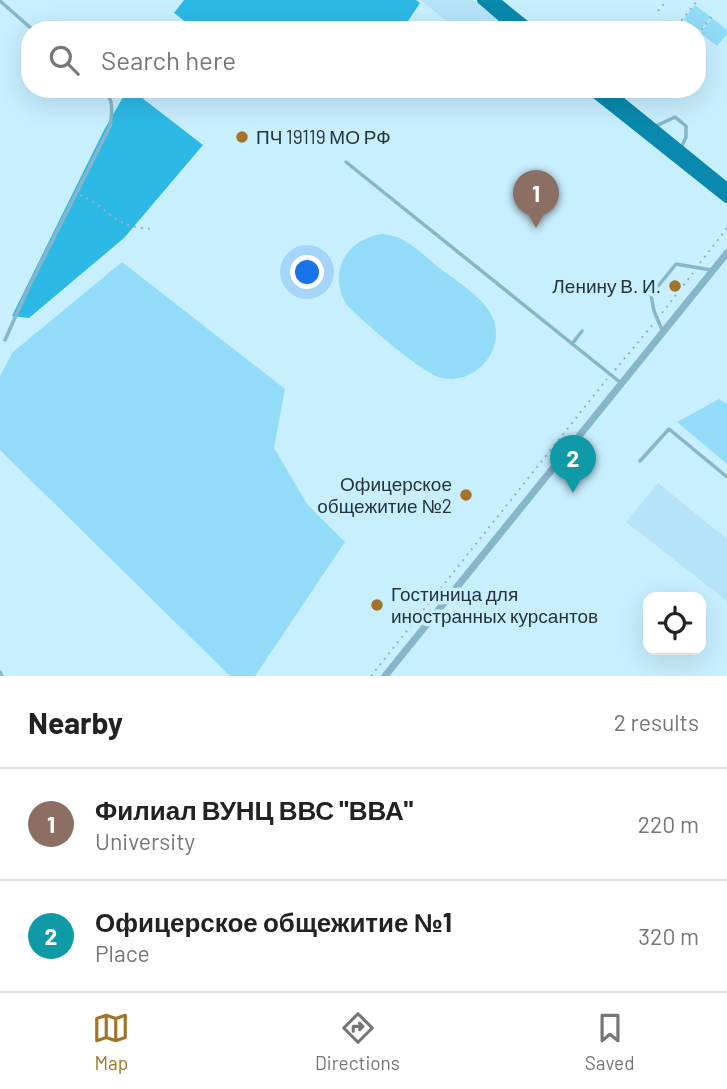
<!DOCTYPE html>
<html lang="en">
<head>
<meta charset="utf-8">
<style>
	body { margin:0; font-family:Barlow,sans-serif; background:#f2f2f2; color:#222 }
	.controls { position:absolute; right:21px; bottom:21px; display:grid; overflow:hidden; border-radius:14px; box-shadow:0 7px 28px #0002 }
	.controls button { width:63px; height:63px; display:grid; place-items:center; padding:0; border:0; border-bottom:2px solid #e0e0e0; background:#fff; color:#222; font:35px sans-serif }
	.you { position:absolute; left:308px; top:273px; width:24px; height:24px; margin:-18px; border:5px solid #fff; border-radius:50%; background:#1a73e8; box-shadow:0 0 0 10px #1a73e833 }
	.badge { display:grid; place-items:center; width:46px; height:46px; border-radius:50%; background:#a37428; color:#fff; font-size:23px; font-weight:700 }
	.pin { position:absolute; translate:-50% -58px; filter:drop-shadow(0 2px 4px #0008) }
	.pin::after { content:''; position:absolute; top:37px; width:24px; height:21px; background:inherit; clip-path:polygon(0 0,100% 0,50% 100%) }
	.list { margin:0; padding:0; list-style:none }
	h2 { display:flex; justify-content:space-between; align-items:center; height:91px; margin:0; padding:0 28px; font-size:30px }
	h2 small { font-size:23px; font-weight:400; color:#767676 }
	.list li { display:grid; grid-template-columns:46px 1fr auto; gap:21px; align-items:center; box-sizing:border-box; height:112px; padding:0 28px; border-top:2px solid #e0e0e0 }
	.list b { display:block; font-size:26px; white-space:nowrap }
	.list p { margin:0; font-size:23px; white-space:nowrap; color:#767676 }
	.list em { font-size:23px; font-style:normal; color:#767676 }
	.icon { flex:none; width:38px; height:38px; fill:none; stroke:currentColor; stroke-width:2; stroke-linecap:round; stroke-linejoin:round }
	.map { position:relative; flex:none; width:727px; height:676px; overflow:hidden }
	.search { position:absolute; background:#fff; box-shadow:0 7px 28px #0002; left:21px; right:21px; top:21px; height:77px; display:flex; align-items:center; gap:18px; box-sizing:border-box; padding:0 24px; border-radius:28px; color:#767676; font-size:26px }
	.sheet { height:315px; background:#fff }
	nav { display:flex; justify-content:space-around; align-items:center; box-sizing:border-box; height:98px; border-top:2px solid #e0e0e0; background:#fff; font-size:19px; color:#767676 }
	nav a { display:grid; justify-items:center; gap:4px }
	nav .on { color:#a37428 }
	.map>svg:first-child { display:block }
	.built { fill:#b5e4f8 }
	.green { fill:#92dcf9 }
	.forest { fill:#2db9e6 }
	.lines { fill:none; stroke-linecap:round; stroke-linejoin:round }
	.path { stroke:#94b3c0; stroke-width:2; stroke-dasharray:2 5; stroke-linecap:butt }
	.lane { stroke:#86b6c9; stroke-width:3.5 }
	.street { stroke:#86b6c9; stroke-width:7 }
	.primary { stroke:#0889ad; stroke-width:10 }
	.poi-dot { fill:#a37428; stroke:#c8efff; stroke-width:2.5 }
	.labels { text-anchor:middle; stroke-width:7; stroke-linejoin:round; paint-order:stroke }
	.poi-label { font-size:19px; fill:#25343b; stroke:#c8efff; text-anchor:start }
</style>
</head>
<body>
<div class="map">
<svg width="727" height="676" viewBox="0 0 727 676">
	<rect width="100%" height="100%" fill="#c8efff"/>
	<path class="built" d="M 420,0 L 473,0 L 509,30 L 458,30 Z
		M 658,483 L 727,539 L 727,601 L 626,522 Z"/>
	<path class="green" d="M 695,5 L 711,17 L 699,32 L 684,19 Z
		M 712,18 L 727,30 L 727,34 L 717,46 L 700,33 Z
		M 383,234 C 405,236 420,252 437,266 C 454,280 482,295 492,316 C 508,349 474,388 439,377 C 421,372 361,320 347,305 C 327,273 346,238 383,234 Z
		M 122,262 L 285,389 L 274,448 L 307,504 L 345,542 L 255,676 L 230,676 L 0,450 L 0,376 L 13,352 Z
		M 719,399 L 727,404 L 727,464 L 677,422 Z"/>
	<path class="forest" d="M 184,0 L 416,0 L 420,3 L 402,30 L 196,30 L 174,13 Z
		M 133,91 L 203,145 L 124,238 L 29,318 L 12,316 L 104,130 L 126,92 Z"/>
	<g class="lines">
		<path class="path" d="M 658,11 L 667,0
			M 677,26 L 697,1
			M 697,35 L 714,14
			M 80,195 C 96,201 105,212 119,221 C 130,227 142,228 154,229
			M 700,263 L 727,228
			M 662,313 L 693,273
			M 615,370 L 654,323
			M 371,676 L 607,379"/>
		<path class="lane" d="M 0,1 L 33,30
			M 656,126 L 675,117 L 686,126 L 686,137 L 681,148
			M 346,162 L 621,383
			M 663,332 L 654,311 L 651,295 L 676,264 L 711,270
			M 5,340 L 27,291 L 110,126 C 112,113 114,99 104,89
			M 572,344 L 582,331
			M 640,461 L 669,429 L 727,477
			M 0,672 L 2,676"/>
		<path class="street" d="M 385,676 L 727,253"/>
		<path class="primary" d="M 482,0 L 517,30
			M 494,0 L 531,30
			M 590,89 L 727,198
			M 605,89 L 727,188"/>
	</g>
	<g class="poi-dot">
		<circle cx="242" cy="137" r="7"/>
		<circle cx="675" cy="286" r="7"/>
		<circle cx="466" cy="495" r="7"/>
		<circle cx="377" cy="605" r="7"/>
	</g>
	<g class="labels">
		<g class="poi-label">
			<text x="256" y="144">ПЧ 19119 МО РФ</text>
			<text x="661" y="293" text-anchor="end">Ленину В. И.</text>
			<text x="452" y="491" text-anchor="end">Офицерское<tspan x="452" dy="22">общежитие №2</tspan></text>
			<text x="391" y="601">Гостиница для<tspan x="391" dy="22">иностранных курсантов</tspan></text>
		</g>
	</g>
</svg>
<div class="controls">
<button><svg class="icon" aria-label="locate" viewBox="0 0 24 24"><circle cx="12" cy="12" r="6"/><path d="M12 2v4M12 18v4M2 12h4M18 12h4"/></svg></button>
</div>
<div class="you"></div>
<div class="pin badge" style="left:536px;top:228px;background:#8d6e63">1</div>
<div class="pin badge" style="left:573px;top:493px;background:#0f9aa8">2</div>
<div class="search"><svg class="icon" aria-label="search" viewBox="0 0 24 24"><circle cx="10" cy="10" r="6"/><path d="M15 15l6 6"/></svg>Search here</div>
</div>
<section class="sheet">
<h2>Nearby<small>2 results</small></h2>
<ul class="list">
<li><span class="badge" style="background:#8d6e63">1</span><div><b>Филиал ВУНЦ ВВС &quot;ВВА&quot;</b><p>University</p></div><em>220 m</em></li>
<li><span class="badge" style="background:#0f9aa8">2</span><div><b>Офицерское общежитие №1</b><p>Place</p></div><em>320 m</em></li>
</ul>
</section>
<nav>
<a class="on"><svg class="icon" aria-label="map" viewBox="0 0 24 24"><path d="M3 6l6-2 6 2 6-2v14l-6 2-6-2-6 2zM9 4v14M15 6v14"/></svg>Map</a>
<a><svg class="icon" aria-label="directions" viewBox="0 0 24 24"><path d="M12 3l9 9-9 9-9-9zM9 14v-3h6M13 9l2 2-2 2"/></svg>Directions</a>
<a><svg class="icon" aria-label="saved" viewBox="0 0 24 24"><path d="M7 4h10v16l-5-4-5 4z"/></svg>Saved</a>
</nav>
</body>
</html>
